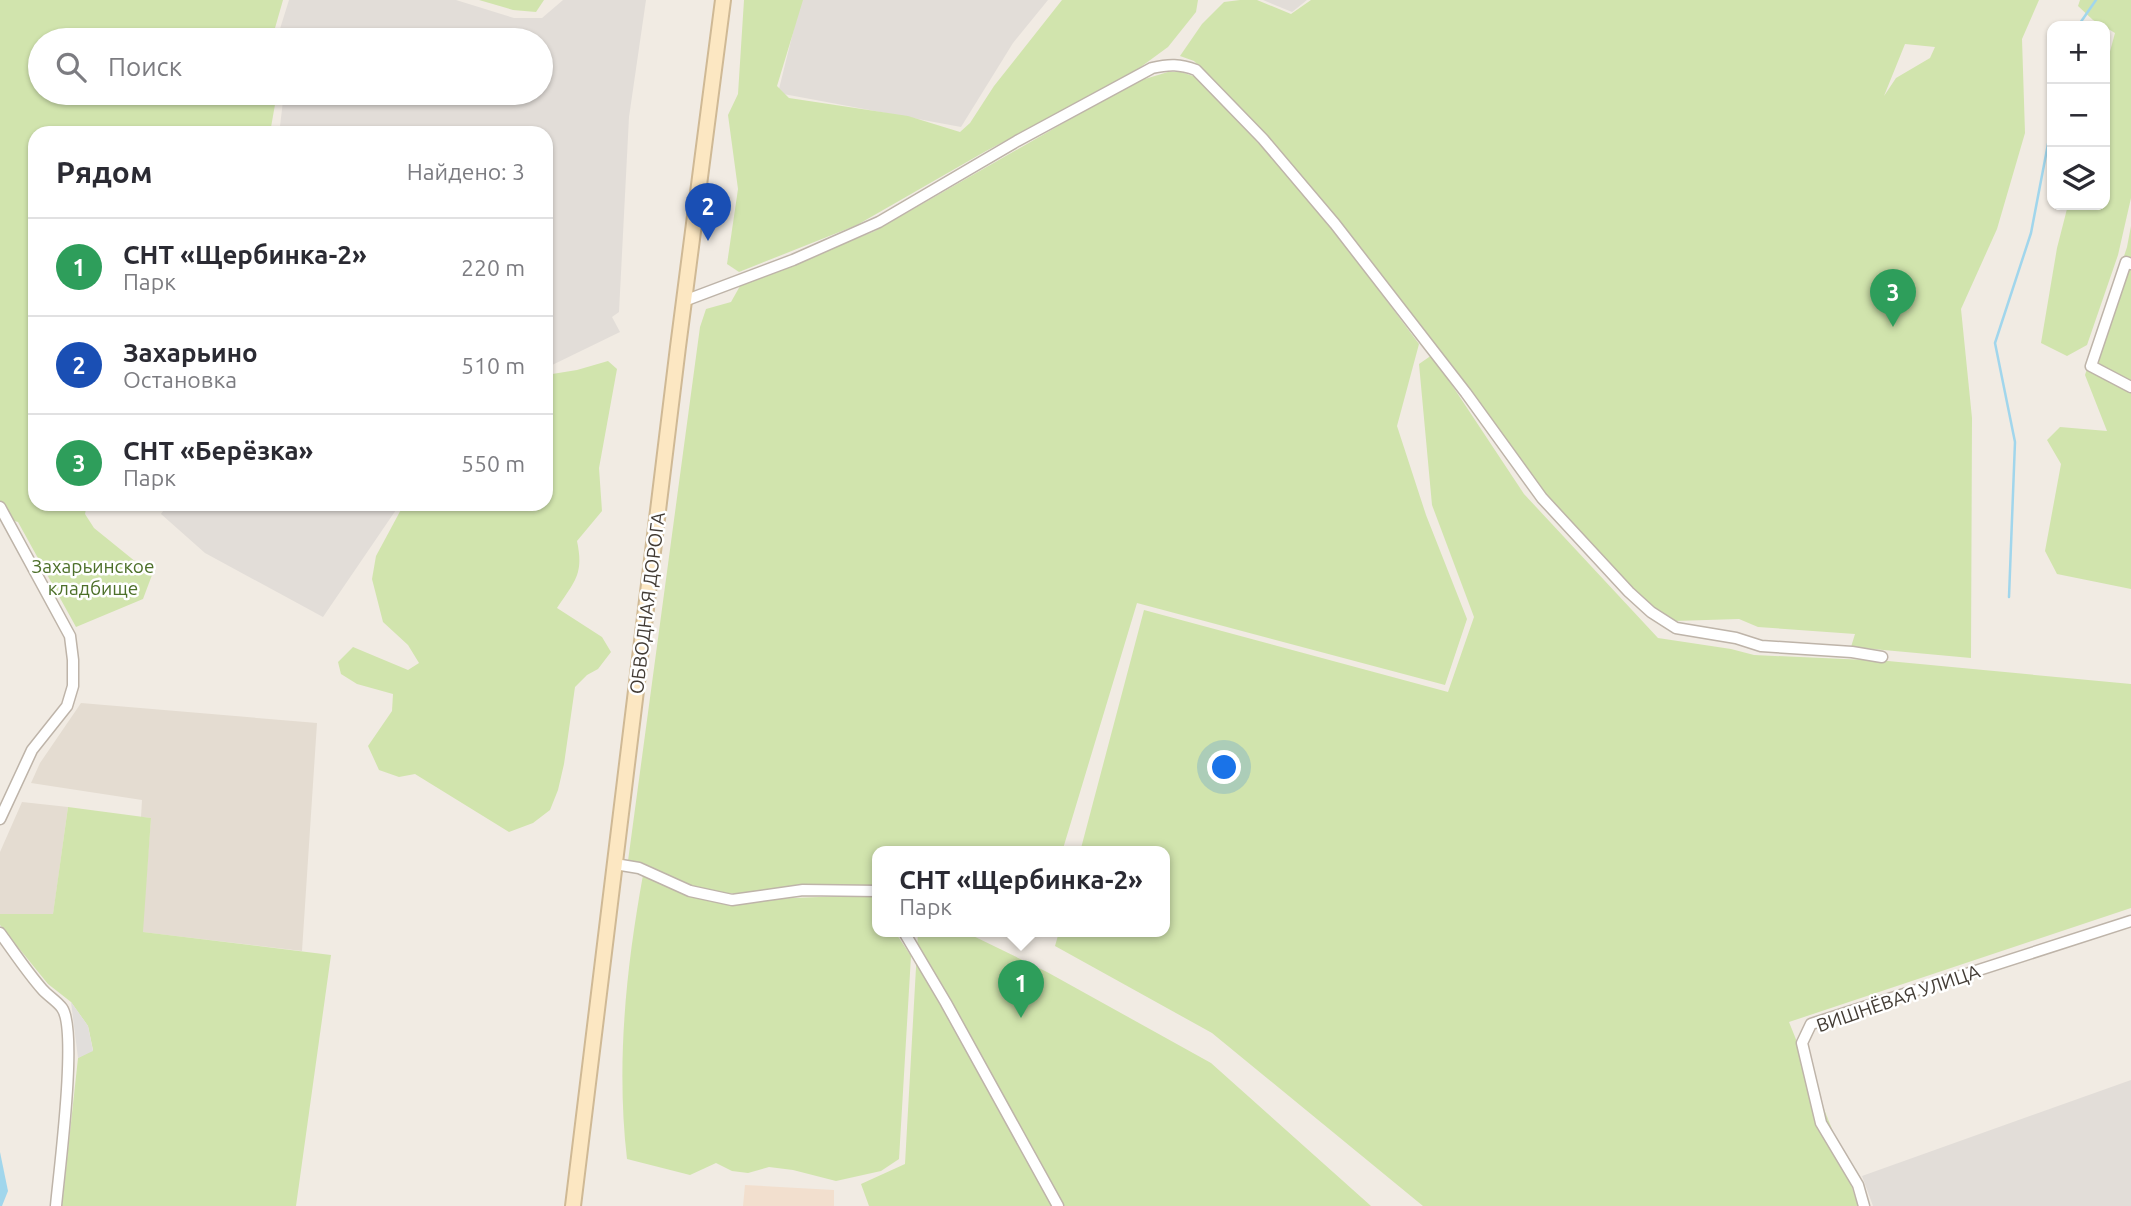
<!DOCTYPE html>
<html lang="ru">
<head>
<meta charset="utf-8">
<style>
	body { margin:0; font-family:Ubuntu,sans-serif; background:#f2f2f3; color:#2b2b33 }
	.controls { position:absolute; right:21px; top:21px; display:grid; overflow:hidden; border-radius:14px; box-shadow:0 2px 5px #0004 }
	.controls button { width:63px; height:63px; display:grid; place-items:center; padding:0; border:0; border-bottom:2px solid #e1e1e2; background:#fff; color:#2b2b33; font:35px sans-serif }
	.you { position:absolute; left:1225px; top:768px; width:24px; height:24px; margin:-18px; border:5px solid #fff; border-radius:50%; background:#1a73e8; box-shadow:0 0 0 10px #1a73e833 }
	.badge { display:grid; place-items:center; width:46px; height:46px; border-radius:50%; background:#1a73e8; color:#fff; font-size:23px; font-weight:700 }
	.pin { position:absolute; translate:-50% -58px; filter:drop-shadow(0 2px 4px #0008) }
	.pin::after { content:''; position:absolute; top:37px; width:24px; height:21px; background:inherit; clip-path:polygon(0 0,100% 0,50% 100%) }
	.popup { position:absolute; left:872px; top:846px; width:298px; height:91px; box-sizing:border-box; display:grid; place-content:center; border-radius:14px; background:#fff; filter:drop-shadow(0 2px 5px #0005); font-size:23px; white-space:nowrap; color:#7c7c81 }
	.popup b { font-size:26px; color:#2b2b33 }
	.popup::after { content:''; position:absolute; left:50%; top:100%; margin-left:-14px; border:14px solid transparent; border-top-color:#fff }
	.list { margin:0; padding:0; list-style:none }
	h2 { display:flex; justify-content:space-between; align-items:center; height:91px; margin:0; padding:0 28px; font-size:30px }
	h2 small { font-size:23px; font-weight:400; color:#7c7c81 }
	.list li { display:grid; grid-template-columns:46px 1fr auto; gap:21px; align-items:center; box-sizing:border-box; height:98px; padding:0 28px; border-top:2px solid #e1e1e2 }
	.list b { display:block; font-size:26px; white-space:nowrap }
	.list p { margin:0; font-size:23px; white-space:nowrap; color:#7c7c81 }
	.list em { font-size:23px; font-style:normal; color:#7c7c81 }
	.icon { flex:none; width:38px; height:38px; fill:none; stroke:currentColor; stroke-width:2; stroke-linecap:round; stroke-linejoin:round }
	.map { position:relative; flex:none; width:2131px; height:1206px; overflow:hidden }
	.search { position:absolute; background:#fff; box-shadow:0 2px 5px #0004; left:28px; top:28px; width:525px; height:77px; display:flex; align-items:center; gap:18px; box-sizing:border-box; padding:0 24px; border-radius:38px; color:#7c7c81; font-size:26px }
	.panel { position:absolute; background:#fff; box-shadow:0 2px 5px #0004; left:28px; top:126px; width:525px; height:385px; border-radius:21px }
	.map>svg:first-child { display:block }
	.residential { fill:#e4dcd1 }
	.commercial { fill:#f2dfce }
	.industrial { fill:#e2ddd8 }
	.green { fill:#d1e4ad; fill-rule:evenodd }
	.parking { fill:#e1dedb }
	.water { fill:#a1d6ec }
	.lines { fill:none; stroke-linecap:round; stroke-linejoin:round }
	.stream { stroke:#a1d6ec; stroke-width:2.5 }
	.street-casing { stroke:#beb4a9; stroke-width:13 }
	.secondary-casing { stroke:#cfb995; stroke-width:18 }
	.street { stroke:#fff; stroke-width:10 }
	.secondary { stroke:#fce7c2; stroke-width:14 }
	.labels { text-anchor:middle; stroke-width:5; stroke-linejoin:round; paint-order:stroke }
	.park-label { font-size:19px; fill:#4d702a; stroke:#fff }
	.street-label { font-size:19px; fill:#423b34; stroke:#fff }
</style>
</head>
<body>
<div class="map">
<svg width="2131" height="1206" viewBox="0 0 2131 1206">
	<rect width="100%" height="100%" fill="#f1ebe3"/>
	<path class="residential" d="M 81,703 L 317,723 L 302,951 L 142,932 L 151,818 L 141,817 L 142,800 L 31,783 L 40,763 Z
		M 22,802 L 68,807 L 53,915 L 0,914 L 0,852 Z"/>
	<path class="commercial" d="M 745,1185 L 834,1190 L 834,1206 L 743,1206 Z"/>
	<path class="industrial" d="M 289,0 L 456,0 L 514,18 L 542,18 L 563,0 L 646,0 L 629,117 L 619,312 L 612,317 L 620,332 L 546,368 L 546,133 L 277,133 L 280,126 L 284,93 L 541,93 L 541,40 L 282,40 L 279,32 Z
		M 801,0 L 1048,0 L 1013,43 L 961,127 L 778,93 Z
		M 1263,0 L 1307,0 L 1292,12 Z
		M 168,504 L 400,504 L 323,617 L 205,553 L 161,514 Z
		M 2131,1080 L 2131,1206 L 1873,1206 L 1862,1176 Z"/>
	<path class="green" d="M 0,0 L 283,0 L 275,28 L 280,40 L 40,40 L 40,93 L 277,93 L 270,133 L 35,133 L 35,504 L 87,504 L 85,514 L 94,528 L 152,575 L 143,599 L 76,627 L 18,522 L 0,517 Z
		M 479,0 L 544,0 L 536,12 L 513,10 Z
		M 744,0 L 803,0 L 777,86 L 789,98 L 908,116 L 960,132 L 970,123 L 994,86 L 1062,0 L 1198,0 L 1196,12 L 1168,47 L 1127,77 L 986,151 L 857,225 L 739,272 L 727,264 L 738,189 L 728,115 L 738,94 Z
		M 1240,0 L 1257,0 L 1291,14 L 1311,0 L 2039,0 L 2022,39 L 2025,133 L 1997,229 L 1961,309 L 1972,418 L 1971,658 L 1851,647 L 1855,634 L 1758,627 L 1739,619 L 1674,621 L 1647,605 L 1554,505 L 1372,262 L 1271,140 L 1194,61 L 1180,56 L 1202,24 L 1224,2 ZM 1905,44 L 1935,47 L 1930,58 L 1896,78 L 1884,96 Z
		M 2080,0 L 2131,0 L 2131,198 L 2118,255 L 2087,345 L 2067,356 L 2041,343 L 2057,248 L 2068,205 L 2105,205 L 2105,70 L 2115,33 L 2093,20 L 2078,6 Z
		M 1168,72 L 1181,72 L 1196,77 L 1261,146 L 1336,233 L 1419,344 L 1397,426 L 1426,515 L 1467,619 L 1445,685 L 1137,603 L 1062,852 L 878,852 L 877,886 L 802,884 L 741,894 L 726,893 L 687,885 L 628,861 L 700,327 L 706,309 L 731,302 L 740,286 L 875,231 L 1135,82 Z
		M 2131,226 L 2131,589 L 2057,574 L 2045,551 L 2061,464 L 2047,440 L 2060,427 L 2107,431 L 2085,375 L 2127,247 Z
		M 1432,355 L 1524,494 L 1658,638 L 1731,649 L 1754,655 L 1888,661 L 2131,684 L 2131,908 L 1789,1022 L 1836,1139 L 1858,1206 L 1423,1206 L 1212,1033 L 1055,946 L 1059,932 L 1164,932 L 1164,852 L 1080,852 L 1144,610 L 1448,692 L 1474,617 L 1432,505 L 1419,364 Z
		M 608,361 L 617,369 L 599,468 L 602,511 L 577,541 C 584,574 575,581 557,608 L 602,637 L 611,652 L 598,669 L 587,675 L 575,687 L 564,764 L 558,790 L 550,810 L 533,823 L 509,832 L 415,774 L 399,777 L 379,770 L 368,746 L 392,711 L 393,694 L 357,684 L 341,674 L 338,662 L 353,647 L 408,670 L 419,663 L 408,645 L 383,622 L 372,579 L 376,556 L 404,504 L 546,504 L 546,375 L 577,370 Z
		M 68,807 L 151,818 L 143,932 L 331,955 L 296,1206 L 62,1206 L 78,1058 L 93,1050 L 88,1026 L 71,1002 L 48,984 L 0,925 L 0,914 L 53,914 Z
		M 643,875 L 688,896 L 724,903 L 768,899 L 871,895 L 877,906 L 878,932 L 895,932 L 911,956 L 899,1159 L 881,1171 L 836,1181 L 793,1170 L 769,1167 L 748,1173 L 732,1171 L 716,1163 L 690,1175 L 627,1159 C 616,1064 626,969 643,875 Z
		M 918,932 L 965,932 L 1047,972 L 1211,1063 L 1371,1206 L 869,1206 L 861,1184 L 905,1164 Z"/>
	<path class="parking" d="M 71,1002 L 88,1026 L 93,1051 L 78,1058 Z"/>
	<path class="water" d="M 0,1152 L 8,1191 L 2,1206 L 0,1206 Z"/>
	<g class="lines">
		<path class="stream" d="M 2078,26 L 2096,0
			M 2009,597 L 2015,442 L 1995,343 L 2031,233 L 2052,123"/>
		<g class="street-casing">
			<path id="street" d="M 2131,264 L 2126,262 L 2091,366 L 2131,387
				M 684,301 L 793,260 L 879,222 L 1017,141 L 1152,68 C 1169,64 1180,64 1196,70 L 1263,139 L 1335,224 L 1466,393 L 1542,498 L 1629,592 L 1651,612 L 1676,628 L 1736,638 L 1761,646 L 1852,652 L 1882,657
				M 0,507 L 70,636 L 73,660 L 73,686 L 67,706 L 32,750 L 0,819
				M 615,864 L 639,868 L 690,891 L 732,900 L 803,890 L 878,891
				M 904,932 L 946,1003 L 1058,1206
				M 0,933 C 14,952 27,972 42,989 C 48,996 57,1001 62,1008 C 78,1030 59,1172 56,1206
				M 1864,1206 L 1858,1185 L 1821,1123 L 1802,1043 L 1811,1024 L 2131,921"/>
		</g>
		<g class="secondary-casing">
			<path id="secondary" d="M 573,1206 L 678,347 L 723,0"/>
		</g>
		<use href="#street" class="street"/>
		<use href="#secondary" class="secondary"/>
	</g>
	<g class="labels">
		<g class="park-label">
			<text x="93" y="573">Захарьинское<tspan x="93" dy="22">кладбище</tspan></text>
		</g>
		<g class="street-label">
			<text transform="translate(647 603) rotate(-83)" y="7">ОБВОДНАЯ ДОРОГА</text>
			<text transform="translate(1898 998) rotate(-19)" y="7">ВИШНЁВАЯ УЛИЦА</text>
		</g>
	</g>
</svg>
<div class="controls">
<button>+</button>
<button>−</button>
<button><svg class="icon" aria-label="layers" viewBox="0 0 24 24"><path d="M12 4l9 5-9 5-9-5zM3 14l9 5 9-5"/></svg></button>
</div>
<div class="you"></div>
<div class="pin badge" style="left:1021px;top:1018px;background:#2e9e5b">1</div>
<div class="popup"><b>СНТ «Щербинка-2»</b>Парк</div>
<div class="pin badge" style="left:708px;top:241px;background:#1a4fb4">2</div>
<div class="pin badge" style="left:1893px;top:327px;background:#2e9e5b">3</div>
<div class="search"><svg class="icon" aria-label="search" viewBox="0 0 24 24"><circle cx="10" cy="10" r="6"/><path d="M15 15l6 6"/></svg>Поиск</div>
<section class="panel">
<h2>Рядом<small>Найдено: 3</small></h2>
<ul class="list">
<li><span class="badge" style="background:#2e9e5b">1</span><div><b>СНТ «Щербинка-2»</b><p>Парк</p></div><em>220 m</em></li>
<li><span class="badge" style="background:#1a4fb4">2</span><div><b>Захарьино</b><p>Остановка</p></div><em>510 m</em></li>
<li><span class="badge" style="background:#2e9e5b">3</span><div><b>СНТ «Берёзка»</b><p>Парк</p></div><em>550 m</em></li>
</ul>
</section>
</div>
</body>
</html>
